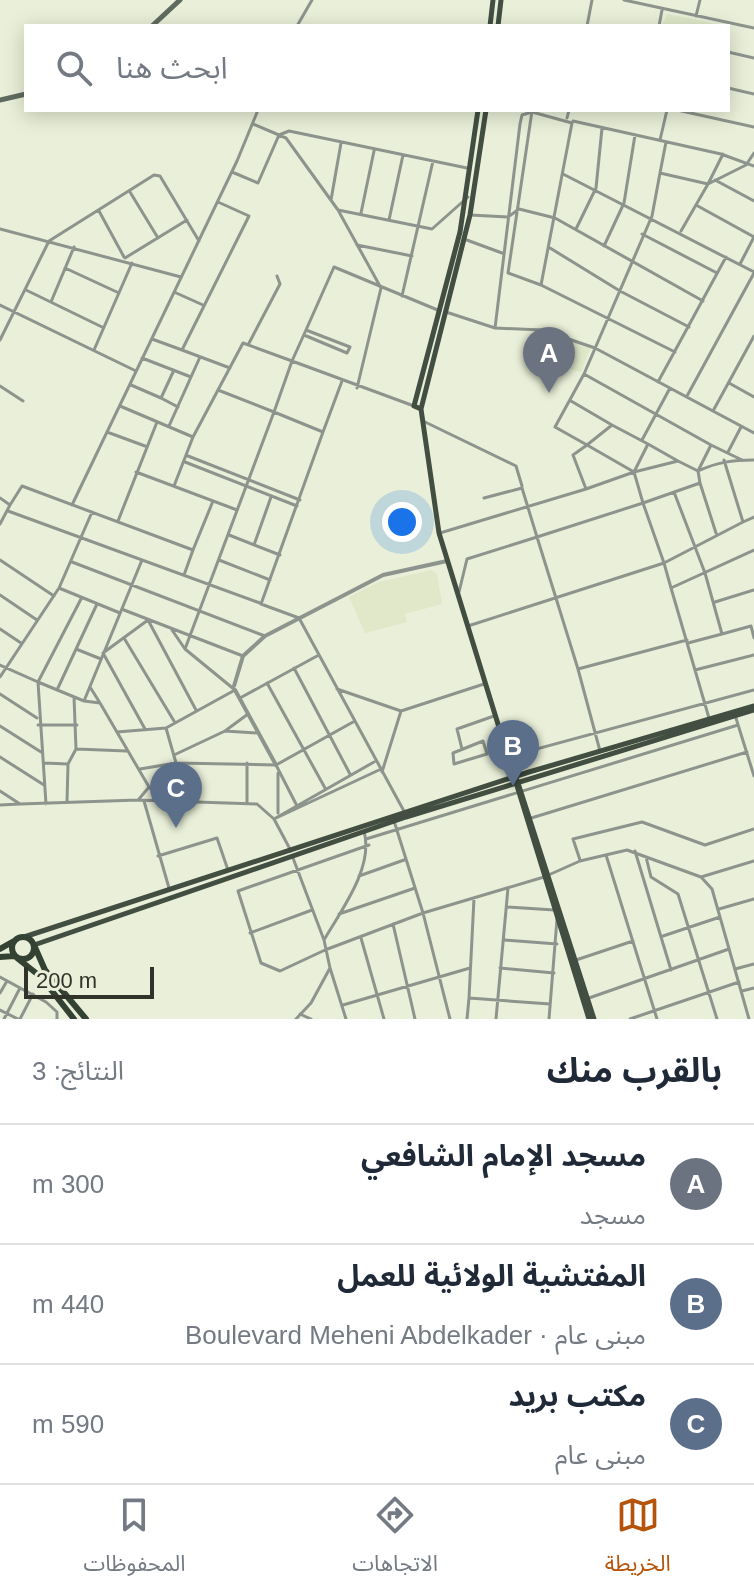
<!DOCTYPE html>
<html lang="ar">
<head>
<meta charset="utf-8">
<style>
	body { margin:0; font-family:Arial,"Noto Sans Arabic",sans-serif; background:#f6f6f7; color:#1f2937; direction:rtl }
	.scale { position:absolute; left:24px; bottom:20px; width:130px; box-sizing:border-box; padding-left:8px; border:4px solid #31332a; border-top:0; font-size:22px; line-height:28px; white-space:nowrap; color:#31332a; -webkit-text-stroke:6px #e9efd8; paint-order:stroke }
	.you { position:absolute; left:402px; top:522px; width:28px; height:28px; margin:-20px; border:6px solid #fff; border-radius:50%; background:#1a73e8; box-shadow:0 0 0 12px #1a73e833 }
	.badge { display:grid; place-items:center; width:52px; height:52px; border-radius:50%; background:#b45309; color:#fff; font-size:26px; font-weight:700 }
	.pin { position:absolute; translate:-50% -66px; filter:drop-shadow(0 2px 4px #0008) }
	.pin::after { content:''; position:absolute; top:42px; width:28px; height:24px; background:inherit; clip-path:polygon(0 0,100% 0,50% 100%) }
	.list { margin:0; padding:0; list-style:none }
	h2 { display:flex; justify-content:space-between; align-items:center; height:104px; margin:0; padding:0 32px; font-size:34px }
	h2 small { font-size:26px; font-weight:400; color:#747a83 }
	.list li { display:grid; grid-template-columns:52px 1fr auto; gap:24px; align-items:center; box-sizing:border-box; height:120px; padding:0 32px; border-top:2px solid #e0e1e3 }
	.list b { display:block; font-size:30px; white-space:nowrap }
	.list p { margin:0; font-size:26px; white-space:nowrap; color:#747a83 }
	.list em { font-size:26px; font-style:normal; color:#747a83 }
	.icon { flex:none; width:44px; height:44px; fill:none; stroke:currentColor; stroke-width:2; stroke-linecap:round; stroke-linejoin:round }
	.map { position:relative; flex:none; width:754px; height:1019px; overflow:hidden; direction:ltr }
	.search { position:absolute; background:#fff; box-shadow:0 4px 20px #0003; left:24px; right:24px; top:24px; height:88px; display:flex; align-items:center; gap:20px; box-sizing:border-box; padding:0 28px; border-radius:0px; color:#747a83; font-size:30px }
	.sheet { height:464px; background:#fff }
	nav { display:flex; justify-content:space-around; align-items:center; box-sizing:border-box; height:112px; border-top:2px solid #e0e1e3; background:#fff; font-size:22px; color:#747a83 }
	nav a { display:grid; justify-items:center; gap:4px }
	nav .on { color:#b45309 }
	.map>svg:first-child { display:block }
	.built { fill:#e0e8c9 }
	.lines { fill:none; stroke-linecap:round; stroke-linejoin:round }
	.minor { stroke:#8d948d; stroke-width:3 }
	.tertiary { stroke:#8d948d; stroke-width:4 }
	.secondary { stroke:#606b60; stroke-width:5 }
	.primary { stroke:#414e41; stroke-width:5 }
	.trunk { stroke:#344234; stroke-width:6 }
</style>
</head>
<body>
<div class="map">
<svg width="754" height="1019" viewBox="0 0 754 1019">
	<rect width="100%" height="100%" fill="#e9efd8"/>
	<path class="built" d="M 667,14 L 712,23 L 715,26 L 662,26 Z
		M 544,333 L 591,346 L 581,372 L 541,361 Z
		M 431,570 L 437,574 L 442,604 L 405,614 L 407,622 L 365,633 L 349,597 L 379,582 Z"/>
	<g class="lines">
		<path class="minor" d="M 624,0 L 754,28
			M 696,16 L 700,0
			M 297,26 L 312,0
			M 587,26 L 592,0
			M 659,26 L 662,10
			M 728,52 L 754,58
			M 728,88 L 754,94
			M 677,110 L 754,127
			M 532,111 L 508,273 L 541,285 L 675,352
			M 567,118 L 569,110
			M 573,121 L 721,154 L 754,166
			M 253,124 L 286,138 L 338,210 L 381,288 L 357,388
			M 660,140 L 667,110
			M 748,162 L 754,153
			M 232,172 L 258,183 L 279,135 L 289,131 L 467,168
			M 660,173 L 666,142
			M 563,174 L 754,272
			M 715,180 L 754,201
			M 130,192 L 158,238
			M 331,200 L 341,143
			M 218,202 L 249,216 L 182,350 L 230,368
			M 696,205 L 754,237
			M 338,210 L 432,229 L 468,197
			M 99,211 L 124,257
			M 361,213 L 374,151
			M 470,215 L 508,217 L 519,209 L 555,218 L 703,301
			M 389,220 L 403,155
			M 0,229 L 181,277
			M 576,229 L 596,188 L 602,128
			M 681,231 L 708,184 L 746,165
			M 642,234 L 717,273
			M 464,239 L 502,253
			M 357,245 L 412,256
			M 604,246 L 624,203 L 635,135
			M 550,248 L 620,291 L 689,327
			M 125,258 L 187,220
			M 740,264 L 754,237
			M 65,268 L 119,293
			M 26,290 L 102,327
			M 174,292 L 203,305
			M 402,296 L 433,161
			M 51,302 L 74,247
			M 0,305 L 136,371
			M 446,312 L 495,328 L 542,330 L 595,348 L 754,433
			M 495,328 L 520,124 L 522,115 L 532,112 L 572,123 L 541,285
			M 306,330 L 334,267 L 440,311
			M 152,339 L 182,350
			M 0,340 L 49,241 L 154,175 L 160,176 L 199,241
			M 248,345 L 280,284 L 277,276
			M 94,350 L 132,263
			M 142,358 L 191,377
			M 584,374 L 711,445
			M 342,381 L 323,432 L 274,412 L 292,361 L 414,406
			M 658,382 L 726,257
			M 729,383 L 754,397
			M 131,385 L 161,398 L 174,370
			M 0,386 L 23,401
			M 687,396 L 754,273
			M 161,398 L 178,407
			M 571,401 L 612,425
			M 120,406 L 193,437
			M 713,411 L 754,336
			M 423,421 L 516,466 L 522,486
			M 169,426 L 200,357
			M 107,432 L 145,446
			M 323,432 L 261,604 L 299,618 L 405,813
			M 642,440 L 670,388
			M 728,452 L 741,427
			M 188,456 L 300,500
			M 742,460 L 711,445 L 698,471 C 718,462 732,460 754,460
			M 678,461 L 648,444 L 634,472 L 586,489 L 573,455 L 587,445 L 555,427 L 584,374 L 652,216 L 660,173 L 708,184 L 723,154
			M 678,461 L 698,471 L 700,483 L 643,503 L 634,472 Z
			M 185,462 L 297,506
			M 136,472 L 237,510
			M 634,472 L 587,445 L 612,425 L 648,444
			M 700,483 L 716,533
			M 174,486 L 193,437 L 243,343 L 292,361 L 306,330 L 350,347 L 347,353 L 304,335
			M 674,492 L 705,573 L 722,634 L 751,626 L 754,638
			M 0,498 L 10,505 L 22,486 L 193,550 L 213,501
			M 72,505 L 237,161 L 258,110
			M 8,511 L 260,603
			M 118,521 L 157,422
			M 743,522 L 754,517
			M 0,524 L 10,505
			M 440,533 L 586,489
			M 229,535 L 280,555
			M 254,545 L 271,497
			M 0,560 L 54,596
			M 219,560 L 270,580
			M 72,562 L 265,636
			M 184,575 L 193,550
			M 59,588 L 120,613
			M 459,592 L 467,559 L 537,537 L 522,488 L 484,498
			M 0,595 L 37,620
			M 81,599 L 38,682 L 84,701 L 142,560
			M 715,602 L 754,590
			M 124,610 L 243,656
			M 468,626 L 664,563 L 671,588
			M 0,629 L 21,643
			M 172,630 L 185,649
			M 124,638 L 174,721
			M 688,643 L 722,634
			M 76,649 L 101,659
			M 0,665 L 38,682 L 46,804
			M 294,668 L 350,774
			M 578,669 L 537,537 L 643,503 L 664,563 L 743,522 L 724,460
			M 695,670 L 754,655
			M 0,677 L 59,588 L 92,512
			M 267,683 L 325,788
			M 337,689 L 401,711 L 382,772
			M 57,690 L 97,604
			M 0,694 L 37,718
			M 240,698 L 317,656
			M 84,701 L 100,703 L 90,687
			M 100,703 L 149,787
			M 401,711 L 484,684
			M 735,715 L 754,776
			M 709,718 L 671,588 L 754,550
			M 38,725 L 77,725
			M 0,726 L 41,752
			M 145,729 L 103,653 L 148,620 L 196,710
			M 225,731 L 258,733
			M 117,732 L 166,728 L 235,690 L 185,649 L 274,412 L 218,390
			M 483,741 L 487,754 L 454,764 L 453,753 Z
			M 76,749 L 127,751
			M 462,749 L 457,729 L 494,716
			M 600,751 L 578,669 L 687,640
			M 174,755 L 225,731 L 248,714
			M 0,757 L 44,785
			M 507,757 L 754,690
			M 44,763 L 68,764
			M 176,763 L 276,765 L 353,722
			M 247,763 L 247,803
			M 276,765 L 296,804
			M 140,769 L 176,763 L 166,728
			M 0,791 L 20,804 L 138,800 L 257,804 L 274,819 L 291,851
			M 139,799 L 149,787 L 164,801
			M 144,801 L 169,888
			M 67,802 L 68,764 L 76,749 L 74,697
			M 0,805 L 20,804
			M 278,813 L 278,773
			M 274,819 L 379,770
			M 274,819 L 374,762
			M 528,819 L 747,752
			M 394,821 L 423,913 L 450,1019
			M 366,839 L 738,725
			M 369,845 L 238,891 L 261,963 L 280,971 L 325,950 L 423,913 L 544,877 L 580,861 L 627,850 L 701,877 L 712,889 L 749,1019
			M 635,851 L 671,970
			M 606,855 L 657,1019
			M 158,856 L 217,838 L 228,870
			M 646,857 L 651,877 L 678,894 L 717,1019
			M 293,858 L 324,940 L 330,968 L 311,1003 L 296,1019
			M 580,860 L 573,839 L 642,822 L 705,845 L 754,829
			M 359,876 L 404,860
			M 701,877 L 754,861
			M 507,907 L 554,910
			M 719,909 L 754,899
			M 339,914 L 415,888
			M 393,924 L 415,1019
			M 250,933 L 312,910
			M 663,936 L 720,917
			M 361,938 L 384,1019
			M 324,940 C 342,909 374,867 364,831
			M 505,940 L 557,944
			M 576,960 L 633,941
			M 330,968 L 346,1019
			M 500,968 L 554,973
			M 735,969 L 754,964
			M 0,977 L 46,1002 L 57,1012 L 57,1019
			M 742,991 L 754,988
			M 0,993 L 7,981
			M 469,998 L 474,898
			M 589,998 L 729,949
			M 343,1005 L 470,968
			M 0,1010 L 18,1019
			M 300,1014 L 311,1019
			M 4,1019 L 20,988
			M 20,1019 L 33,994
			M 467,1019 L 469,998 L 550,1004
			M 496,1019 L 508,888
			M 549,1019 L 557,919
			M 630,1019 L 739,982"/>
		<path class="tertiary" d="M 234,686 L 243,656 L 265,636 L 383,575 L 447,561
			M 235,690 L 276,765"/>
		<path class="secondary" d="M 152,26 L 180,0
			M 0,100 L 26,94"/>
		<path class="primary" d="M 490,26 L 493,0
			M 498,26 L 501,0
			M 486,110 L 470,215 L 421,409 L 439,533 L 589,1019
			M 421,409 L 414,406 L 460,232 L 478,110
			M 517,780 L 594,1019
			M 24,937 L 529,772 L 754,706
			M 34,945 L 406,817 L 754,710"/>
		<path class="trunk" d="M12 948a11 11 0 1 1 22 0a11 11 0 1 1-22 0Z
			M 34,945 L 45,970 L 86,1019
			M 0,949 L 14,941
			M 0,957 L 14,956
			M 17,958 L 41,977 L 74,1019"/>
	</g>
</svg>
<div class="scale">200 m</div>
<div class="you"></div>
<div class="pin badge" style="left:549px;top:393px;background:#6b7280">A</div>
<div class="pin badge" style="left:513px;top:786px;background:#5c6f8a">B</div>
<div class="pin badge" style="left:176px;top:828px;background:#5c6f8a">C</div>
<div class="search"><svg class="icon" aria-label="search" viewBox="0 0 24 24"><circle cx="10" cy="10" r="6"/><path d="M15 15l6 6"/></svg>ابحث هنا</div>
</div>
<section class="sheet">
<h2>بالقرب منك<small>النتائج: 3</small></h2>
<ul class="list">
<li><span class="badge" style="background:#6b7280">A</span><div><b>مسجد الإمام الشافعي</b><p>مسجد</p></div><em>300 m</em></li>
<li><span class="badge" style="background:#5c6f8a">B</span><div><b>المفتشية الولائية للعمل</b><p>مبنى عام · Boulevard Meheni Abdelkader</p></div><em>440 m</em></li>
<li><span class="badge" style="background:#5c6f8a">C</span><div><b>مكتب بريد</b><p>مبنى عام</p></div><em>590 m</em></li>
</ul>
</section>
<nav>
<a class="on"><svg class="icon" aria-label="map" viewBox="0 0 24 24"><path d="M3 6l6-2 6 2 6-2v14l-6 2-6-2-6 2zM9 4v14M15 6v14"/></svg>الخريطة</a>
<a><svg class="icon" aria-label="directions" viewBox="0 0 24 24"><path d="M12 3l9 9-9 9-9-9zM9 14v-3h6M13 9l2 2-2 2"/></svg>الاتجاهات</a>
<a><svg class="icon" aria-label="saved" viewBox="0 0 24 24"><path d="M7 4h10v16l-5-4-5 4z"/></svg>المحفوظات</a>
</nav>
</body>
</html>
